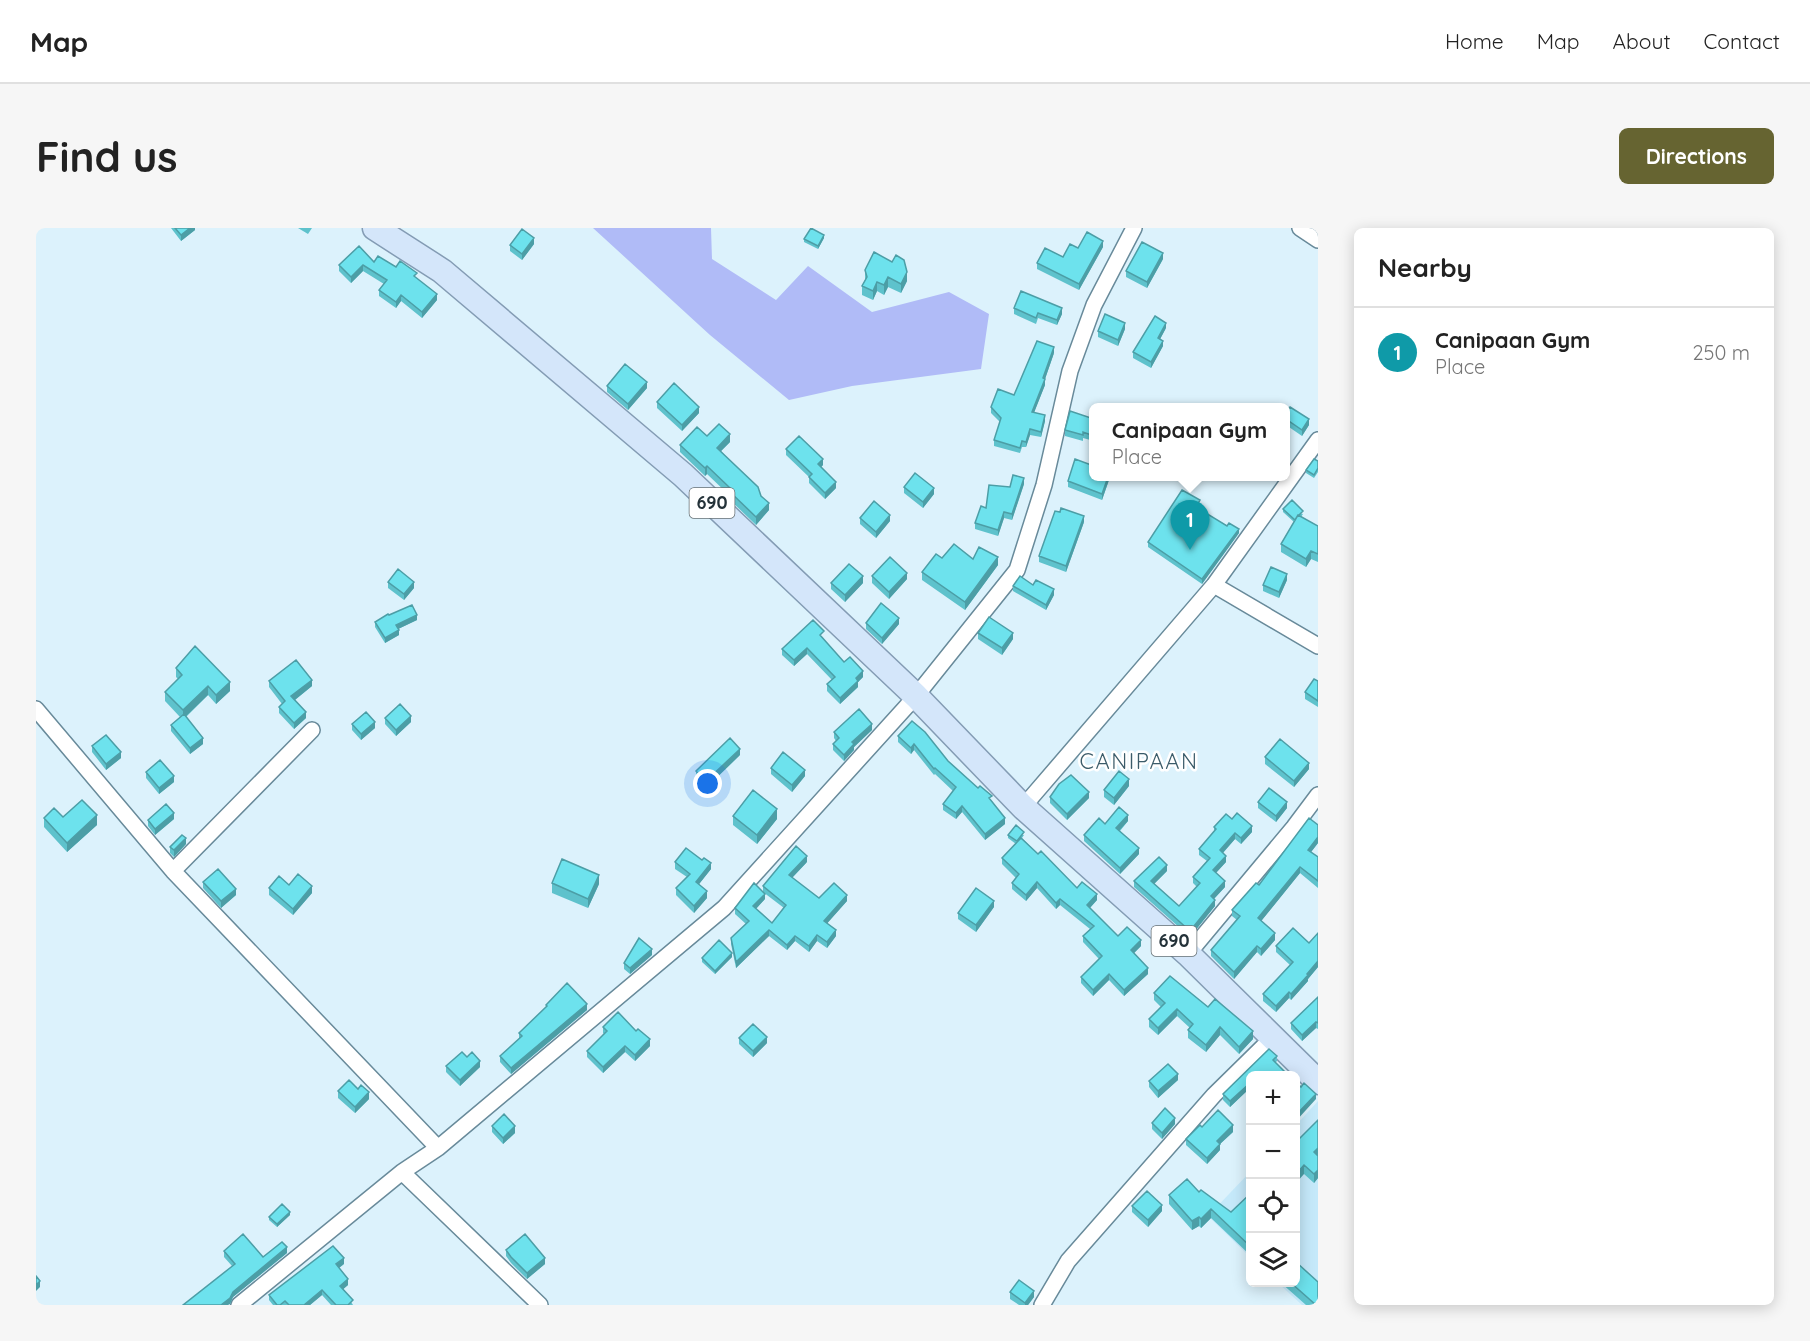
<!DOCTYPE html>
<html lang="en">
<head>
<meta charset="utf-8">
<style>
	body { margin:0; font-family:Quicksand,sans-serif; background:#f6f6f6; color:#222 }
	.controls { position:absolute; right:18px; bottom:18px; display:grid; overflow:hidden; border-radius:9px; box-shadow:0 3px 15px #0003 }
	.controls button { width:54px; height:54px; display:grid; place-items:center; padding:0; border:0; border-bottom:2px solid #e0e0e0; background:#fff; color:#222; font:30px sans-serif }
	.you { position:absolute; left:672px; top:556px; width:21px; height:21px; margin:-15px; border:4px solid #fff; border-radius:50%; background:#1a73e8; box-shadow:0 0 0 9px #1a73e833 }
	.badge { display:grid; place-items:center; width:39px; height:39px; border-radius:50%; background:#666431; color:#fff; font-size:20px; font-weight:700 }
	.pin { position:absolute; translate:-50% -50px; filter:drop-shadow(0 2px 3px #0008) }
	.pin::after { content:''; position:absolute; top:32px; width:21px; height:18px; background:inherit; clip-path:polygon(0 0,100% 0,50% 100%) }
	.popup { position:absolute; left:1053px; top:175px; width:201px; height:78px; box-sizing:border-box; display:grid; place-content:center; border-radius:9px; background:#fff; filter:drop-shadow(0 2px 4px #0005); font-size:20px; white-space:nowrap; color:#767676 }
	.popup b { font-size:22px; color:#222 }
	.popup::after { content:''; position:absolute; left:50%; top:100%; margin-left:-12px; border:12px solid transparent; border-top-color:#fff }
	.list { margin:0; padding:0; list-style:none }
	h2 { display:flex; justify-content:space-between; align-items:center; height:78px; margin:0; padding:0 24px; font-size:26px }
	h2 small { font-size:20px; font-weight:400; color:#767676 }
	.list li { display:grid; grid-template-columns:39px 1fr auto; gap:18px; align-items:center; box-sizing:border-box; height:90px; padding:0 24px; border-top:2px solid #e0e0e0 }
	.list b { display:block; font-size:22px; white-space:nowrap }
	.list p { margin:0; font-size:20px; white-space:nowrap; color:#767676 }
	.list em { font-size:20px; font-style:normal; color:#767676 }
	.icon { flex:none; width:33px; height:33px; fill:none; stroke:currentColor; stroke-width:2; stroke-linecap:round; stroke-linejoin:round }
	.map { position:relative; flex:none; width:1282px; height:1077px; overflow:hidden; border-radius:9px }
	header { display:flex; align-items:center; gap:36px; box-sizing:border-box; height:84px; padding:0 30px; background:#fff; border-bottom:2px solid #e0e0e0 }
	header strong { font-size:28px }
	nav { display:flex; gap:33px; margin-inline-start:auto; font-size:21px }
	.intro { display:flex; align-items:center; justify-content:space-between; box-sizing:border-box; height:144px; padding:0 36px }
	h1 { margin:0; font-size:42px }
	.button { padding:15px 27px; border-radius:9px; background:#666431; color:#fff; font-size:21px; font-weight:700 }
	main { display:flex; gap:36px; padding:0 36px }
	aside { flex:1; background:#fff; border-radius:9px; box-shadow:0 3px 15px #0003 }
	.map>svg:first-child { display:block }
	.built { fill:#c5e9fa }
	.water { fill:#b0bbf7 }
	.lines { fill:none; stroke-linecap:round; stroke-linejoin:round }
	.street-casing { stroke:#688a9a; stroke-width:18 }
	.primary-casing { stroke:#849cb4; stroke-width:27 }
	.street { stroke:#fff; stroke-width:15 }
	.primary { stroke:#d4e6fa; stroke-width:24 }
	.wall { fill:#5ec2cc }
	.shaded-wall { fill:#4c9ea6 }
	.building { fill:#6de2ed; stroke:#4c9ea6; stroke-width:1.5 }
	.labels { text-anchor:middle; stroke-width:5; stroke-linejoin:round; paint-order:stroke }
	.shield { fill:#fff; stroke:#667074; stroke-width:1.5 }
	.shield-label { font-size:18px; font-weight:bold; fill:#243239 }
	.quarter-label { font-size:22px; letter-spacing:1.5px; fill:#3b5c6a; stroke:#fff }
</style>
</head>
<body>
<header>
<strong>Map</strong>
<nav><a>Home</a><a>Map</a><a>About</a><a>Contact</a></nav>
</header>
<div class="intro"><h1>Find us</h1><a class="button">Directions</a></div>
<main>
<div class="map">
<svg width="1282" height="1077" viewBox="0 0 1282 1077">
	<rect width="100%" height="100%" fill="#dcf2fc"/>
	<path class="built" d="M 1282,873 L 1282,1077 L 1266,1077 L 1242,1055 L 1260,1054 L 1260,897 Z
		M 1214,944 L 1214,1029 L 1172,988 Z"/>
	<path class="water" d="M 557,0 L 675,0 L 676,31 L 740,72 L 772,38 L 836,84 L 913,64 L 953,86 L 945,141 L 816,158 L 753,172 L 674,107 Z"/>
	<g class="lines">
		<g class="street-casing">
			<path id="street" d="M 1264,0 L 1282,12
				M 1178,357 L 1282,418
				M 0,481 L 137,643 L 402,920
				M 987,579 L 1178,357 L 1282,212
				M 137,643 L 276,502
				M 1152,726 L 1258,599 L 1282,567
				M 366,944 L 504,1077
				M 203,1077 L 366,944 L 402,920 L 688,680 L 880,468 L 981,342 L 1008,257 L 1034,143 L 1058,77 L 1098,0
				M 1006,1077 L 1032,1033 L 1178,867 L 1237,809"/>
		</g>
		<g class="primary-casing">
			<path id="primary" d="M 339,0 L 406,43 L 647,247 L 880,468 L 987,579 L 1152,726 L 1282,854"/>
		</g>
		<use href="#street" class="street"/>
		<use href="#primary" class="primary"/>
	</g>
	<path class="wall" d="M 135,0 L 159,0 L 159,2 L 145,13 Z
		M 262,0 L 276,0 L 272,6 Z
		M 788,10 L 782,21 L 768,14 L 768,11 Z
		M 498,16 L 486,32 L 474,23 L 474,17 Z
		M 1067,19 L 1043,62 L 1001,41 L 1001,35 L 1027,29 L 1042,20 Z
		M 1127,31 L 1111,60 L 1090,49 L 1090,43 Z
		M 338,34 L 360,39 L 381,51 L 401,72 L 386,90 L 365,73 L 360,80 L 343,68 L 343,62 L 348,56 L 327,43 L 315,55 L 303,43 L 303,37 Z
		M 829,42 L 871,53 L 865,65 L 852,59 L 848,67 L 841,63 L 837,72 L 826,67 L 826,58 L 829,52 Z
		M 978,80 L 1026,86 L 1021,97 L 1002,90 L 1000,96 L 978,86 Z
		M 1130,100 L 1124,111 L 1127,118 L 1115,140 L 1097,130 L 1097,124 Z
		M 1089,101 L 1082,118 L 1062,109 L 1062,103 Z
		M 1018,125 L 1009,151 L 1009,157 L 998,184 L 1009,193 L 1005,209 L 994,207 L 990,219 L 986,219 L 984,225 L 958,218 L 958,212 L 964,194 L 955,185 L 955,179 L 978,167 Z
		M 571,158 L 611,160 L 592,182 L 571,164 Z
		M 621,174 L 663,185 L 646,203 L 621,180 Z
		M 1250,185 L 1273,197 L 1266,208 L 1250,197 Z
		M 1058,191 L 1058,213 L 1047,210 L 1047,213 L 1029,208 L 1029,202 Z
		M 671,208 L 694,214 L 685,223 L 725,268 L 733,282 L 720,297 L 692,270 L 692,266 L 671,246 L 669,248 L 644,224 L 644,217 Z
		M 750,221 L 787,237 L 785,239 L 800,260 L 789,271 L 773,255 L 773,249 L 750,227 Z
		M 1282,233 L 1282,244 L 1278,250 L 1270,245 L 1270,242 Z
		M 1074,249 L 1066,272 L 1032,259 L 1032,253 Z
		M 988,256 L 976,292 L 968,290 L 962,308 L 939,301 L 939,295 L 950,280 L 974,259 Z
		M 868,259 L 898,266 L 887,280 L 868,265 Z
		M 1164,277 L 1162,280 L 1203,305 L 1166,356 L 1112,319 L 1112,314 Z
		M 1247,281 L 1267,286 L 1265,289 L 1282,298 L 1282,334 L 1275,331 L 1270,339 L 1245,324 L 1245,316 L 1258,294 L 1247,284 Z
		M 824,290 L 854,293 L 840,310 L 824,296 Z
		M 1048,294 L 1030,344 L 1003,334 L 1003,328 Z
		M 906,330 L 962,337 L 929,382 L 886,352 L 886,344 Z
		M 836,348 L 871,351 L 853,371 L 836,355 Z
		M 1251,352 L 1243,370 L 1227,363 L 1227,357 Z
		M 352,354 L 378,360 L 368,372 L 352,360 Z
		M 795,355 L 827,355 L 809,374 L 795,361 Z
		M 997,357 L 1018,367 L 1010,382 L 977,363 L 977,358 Z
		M 353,387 L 381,392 L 362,401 L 363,407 L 349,415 L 339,399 L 339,394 Z
		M 830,395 L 863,396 L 846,416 L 830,401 Z
		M 942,405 L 977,411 L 966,427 L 942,411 Z
		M 788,410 L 787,411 L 808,434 L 827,449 L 822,454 L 822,459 L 804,476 L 791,463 L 791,456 L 796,452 L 771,426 L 758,438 L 746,427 L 746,421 Z
		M 140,440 L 194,463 L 180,476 L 172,467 L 150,489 L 167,516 L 154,526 L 135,503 L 135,497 L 144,489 L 129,473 L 129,464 L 142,451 L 140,449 Z
		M 233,453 L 276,458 L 259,472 L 270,490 L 258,501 L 243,485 L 243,479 L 246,476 L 233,459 Z
		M 1282,453 L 1282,479 L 1269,471 L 1269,464 Z
		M 349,490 L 375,494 L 360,508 L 349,496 Z
		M 316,496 L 339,500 L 325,512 L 316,502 Z
		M 836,502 L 818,519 L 818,522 L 808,533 L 797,522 L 797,516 L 800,513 L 798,510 L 798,504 Z
		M 862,508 L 912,533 L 956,573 L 969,596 L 949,612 L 926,584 L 920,591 L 907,582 L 907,576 L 917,563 L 899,546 L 898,547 L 878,522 L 875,526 L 862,514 Z
		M 56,518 L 85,530 L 70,542 L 56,524 Z
		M 704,527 L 670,560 L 660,549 L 660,543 Z
		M 1229,529 L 1273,541 L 1258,559 L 1229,536 Z
		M 735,540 L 769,548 L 756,564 L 735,546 Z
		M 110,544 L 138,554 L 123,566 L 110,550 Z
		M 1093,558 L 1078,577 L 1068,569 L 1068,562 Z
		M 1014,569 L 1053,570 L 1031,592 L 1014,575 Z
		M 1222,574 L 1251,580 L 1240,594 L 1222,580 Z
		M 697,588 L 741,591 L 721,616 L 697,597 Z
		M 27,589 L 61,597 L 31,624 L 8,599 L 8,590 Z
		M 138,591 L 119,607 L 112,598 L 112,592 Z
		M 1196,591 L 1216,604 L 1205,616 L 1199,611 L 1187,625 L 1190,634 L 1180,645 L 1189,659 L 1178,671 L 1179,678 L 1154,709 L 1098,659 L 1098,653 L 1131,643 L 1118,656 L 1143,678 L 1161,659 L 1157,655 L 1157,649 L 1171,633 L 1163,627 L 1163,621 L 1178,604 L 1178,599 Z
		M 1092,593 L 1084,603 L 1103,626 L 1084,646 L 1048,613 L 1048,607 L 1069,596 Z
		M 1282,597 L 1282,615 L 1275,624 L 1282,629 L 1282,660 L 1264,645 L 1225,693 L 1239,712 L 1225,728 L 1221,724 L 1198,751 L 1175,728 L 1175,722 L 1201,692 L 1196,688 L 1196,682 L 1223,657 Z
		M 972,607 L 988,607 L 986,610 L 1002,626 L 1041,660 L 1061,672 L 1054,680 L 1082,708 L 1105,718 L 1098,725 L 1112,746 L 1088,768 L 1073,752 L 1057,768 L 1045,755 L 1045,749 L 1063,731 L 1047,714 L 1047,708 L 1054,701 L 1024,677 L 1020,681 L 1001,660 L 990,673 L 976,661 L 976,655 L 980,650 L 966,636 L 966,630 L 980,616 L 972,610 Z
		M 150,616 L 138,629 L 134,625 L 134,619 Z
		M 639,634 L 675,641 L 663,656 L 671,670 L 658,685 L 640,667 L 640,660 L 651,649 L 639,641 Z
		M 771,634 L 756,650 L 783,670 L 811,673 L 791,695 L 800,708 L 791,720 L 781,713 L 773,724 L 759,713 L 751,722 L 733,708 L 700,740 L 695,716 L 695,710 L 710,696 L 699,686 L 699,680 L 729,671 L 720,681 L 736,695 L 748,680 L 727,664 L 727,658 Z
		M 167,654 L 200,667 L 185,680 L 167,660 Z
		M 516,655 L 563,656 L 552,680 L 516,665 Z
		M 253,657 L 276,665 L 257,687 L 233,667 L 233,660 Z
		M 958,679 L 940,704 L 922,691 L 922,685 Z
		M 1282,705 L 1282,739 L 1272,751 L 1272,753 L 1255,772 L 1253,770 L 1240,784 L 1227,773 L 1227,766 L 1254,737 L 1240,724 L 1240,718 L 1273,715 Z
		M 616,727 L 594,746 L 588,741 L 588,735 Z
		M 696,729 L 679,746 L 666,734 L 666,730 Z
		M 1118,765 L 1172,779 L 1217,811 L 1203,826 L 1184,807 L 1170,824 L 1152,810 L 1152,802 L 1154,800 L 1141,788 L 1122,807 L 1113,799 L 1113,791 L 1125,779 L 1118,772 Z
		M 1282,769 L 1282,801 L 1280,800 L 1266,813 L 1255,801 L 1255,795 Z
		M 510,777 L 551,782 L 475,846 L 464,834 L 464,828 L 483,811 L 483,805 L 510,780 Z
		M 567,799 L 614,818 L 599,833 L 589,824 L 567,845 L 551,829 L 551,823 L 568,806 L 567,805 Z
		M 703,810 L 731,815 L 717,829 L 703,816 Z
		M 1233,821 L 1241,828 L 1241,833 L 1239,835 L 1253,848 L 1215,848 L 1215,861 L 1214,860 L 1194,879 L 1187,872 L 1187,866 Z
		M 431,829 L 444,839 L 424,858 L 410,844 L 410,838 Z
		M 1142,852 L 1122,870 L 1113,859 L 1113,853 Z
		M 322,861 L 333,871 L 319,885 L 302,870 L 302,863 Z
		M 1282,892 L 1282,950 L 1278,955 L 1268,946 L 1263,911 Z
		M 1116,895 L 1139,896 L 1126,911 L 1116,901 Z
		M 456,898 L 479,905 L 467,916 L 456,904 Z
		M 1197,904 L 1184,916 L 1184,922 L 1171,936 L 1150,917 L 1150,911 Z
		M 1163,964 L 1195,984 L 1215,965 L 1215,1028 L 1175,990 L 1165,1000 L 1163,998 L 1156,1002 L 1133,976 L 1133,967 Z
		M 1096,978 L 1126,983 L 1112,999 L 1096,984 Z
		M 254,987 L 241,999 L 233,992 L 233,989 Z
		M 470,1022 L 509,1036 L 491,1051 L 475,1035 L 470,1028 Z
		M 188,1023 L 227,1029 L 251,1025 L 197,1069 L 194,1076 L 196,1038 L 188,1029 Z
		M 308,1036 L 303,1040 L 312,1057 L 307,1061 L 317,1077 L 295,1077 L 286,1067 L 274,1077 L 237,1077 L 233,1072 L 233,1067 Z
		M 1244,1054 L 1260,1054 L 1282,1077 L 1270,1077 Z
		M 974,1064 L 998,1069 L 992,1077 L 983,1077 L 974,1071 Z"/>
	<path class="shaded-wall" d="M 154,0 L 159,0 L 159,2 L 145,13 L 145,7 Z
		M 788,7 L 788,10 L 782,21 L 782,18 Z
		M 498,10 L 498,16 L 486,32 L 486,26 Z
		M 1067,13 L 1067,19 L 1043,62 L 1043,56 Z
		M 1127,25 L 1127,31 L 1111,60 L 1111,54 Z
		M 327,37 L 327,43 L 315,55 L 315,49 Z
		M 871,44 L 871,53 L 865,65 L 865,56 Z
		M 852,49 L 852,59 L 848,67 L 848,57 Z
		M 841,54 L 841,63 L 837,72 L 837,63 Z
		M 401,66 L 401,72 L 386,90 L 386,84 Z
		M 365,67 L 365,73 L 360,80 L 360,74 Z
		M 1026,80 L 1026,86 L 1021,97 L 1021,92 Z
		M 1089,95 L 1089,101 L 1082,118 L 1082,112 Z
		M 1130,95 L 1130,100 L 1122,115 L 1122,110 Z
		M 1127,113 L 1127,118 L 1115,140 L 1115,134 Z
		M 1018,119 L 1018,125 L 1009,151 L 1009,157 L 996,190 L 996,184 Z
		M 611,154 L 611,160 L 592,182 L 592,176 Z
		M 663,179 L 663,185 L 646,203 L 646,197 Z
		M 1009,187 L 1009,193 L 1005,209 L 1005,204 Z
		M 1273,191 L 1273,197 L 1266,208 L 1266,202 Z
		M 994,201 L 994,207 L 990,219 L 990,214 Z
		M 694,206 L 694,214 L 681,227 L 681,220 Z
		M 787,231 L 787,237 L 782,242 L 782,236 Z
		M 671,238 L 671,246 L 669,248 L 669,240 Z
		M 1072,249 L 1074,249 L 1066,272 L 1066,266 Z
		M 988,250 L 988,256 L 976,292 L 976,286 Z
		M 800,254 L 800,260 L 789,271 L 789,265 Z
		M 898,260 L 898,266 L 887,280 L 887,274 Z
		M 733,275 L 733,282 L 720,297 L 720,289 Z
		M 968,284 L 968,290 L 962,308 L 962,302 Z
		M 854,287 L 854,293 L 840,310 L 840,304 Z
		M 1048,288 L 1048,294 L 1030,344 L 1030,338 Z
		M 1203,301 L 1203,305 L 1166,356 L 1166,351 Z
		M 1275,323 L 1275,331 L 1270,339 L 1270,331 Z
		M 962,329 L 962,337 L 929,382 L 929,374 Z
		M 871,345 L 871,351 L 853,371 L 853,364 Z
		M 1251,346 L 1251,352 L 1243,370 L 1243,364 Z
		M 827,348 L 827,355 L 809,374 L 809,367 Z
		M 378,354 L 378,360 L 368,372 L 368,366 Z
		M 1018,361 L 1018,367 L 1010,382 L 1010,377 Z
		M 381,387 L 381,392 L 360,402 L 360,397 Z
		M 863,390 L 863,396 L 846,416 L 846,410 Z
		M 363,402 L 363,407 L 349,415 L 349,410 Z
		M 977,405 L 977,411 L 966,427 L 966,420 Z
		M 771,420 L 771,426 L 758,438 L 758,432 Z
		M 827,443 L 827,449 L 822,454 L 822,459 L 804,476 L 804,470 L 820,450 Z
		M 276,452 L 276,458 L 255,475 L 255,468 Z
		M 194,454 L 194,463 L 180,476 L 180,467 Z
		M 172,458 L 172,467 L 147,491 L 147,482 Z
		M 270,484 L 270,490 L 258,501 L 258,495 Z
		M 375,488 L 375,494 L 360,508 L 360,502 Z
		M 339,494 L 339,500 L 325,512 L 325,506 Z
		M 836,496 L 836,502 L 818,519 L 818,522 L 808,533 L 808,527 L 816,514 Z
		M 167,510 L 167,516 L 154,526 L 154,520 Z
		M 878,516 L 878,522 L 875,526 L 875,520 Z
		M 704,521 L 704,527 L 670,560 L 670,553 Z
		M 85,524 L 85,530 L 70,542 L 70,536 Z
		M 1273,535 L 1273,541 L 1258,559 L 1258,553 Z
		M 769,542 L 769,548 L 756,564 L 756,557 Z
		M 138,548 L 138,554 L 123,566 L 123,560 Z
		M 1093,551 L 1093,558 L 1078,577 L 1078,570 Z
		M 1053,564 L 1053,570 L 1031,592 L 1031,586 Z
		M 1251,574 L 1251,580 L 1240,594 L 1240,588 Z
		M 926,578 L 926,584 L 920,591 L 920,585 Z
		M 741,581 L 741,591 L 721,616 L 721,607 Z
		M 138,585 L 138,591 L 119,607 L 119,601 Z
		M 61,587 L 61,597 L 31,624 L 31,615 Z
		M 1092,587 L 1092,593 L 1080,606 L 1080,600 Z
		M 969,590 L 969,596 L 949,612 L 949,606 Z
		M 1216,598 L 1216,604 L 1205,616 L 1205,610 Z
		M 1199,605 L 1199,611 L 1184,628 L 1184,622 Z
		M 1282,609 L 1282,615 L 1272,628 L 1272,622 Z
		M 150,610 L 150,616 L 138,629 L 138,622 Z
		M 1103,620 L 1103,626 L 1084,646 L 1084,640 Z
		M 771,628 L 771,634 L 753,653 L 753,647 Z
		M 1190,628 L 1190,634 L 1177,648 L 1177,642 Z
		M 675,635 L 675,641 L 660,660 L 660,654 Z
		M 1131,637 L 1131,643 L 1115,659 L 1115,653 Z
		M 1264,639 L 1264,645 L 1222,697 L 1222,690 Z
		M 563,647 L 563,656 L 552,680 L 552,671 Z
		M 1189,653 L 1189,659 L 1175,674 L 1175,668 Z
		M 1001,654 L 1001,660 L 990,673 L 990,667 Z
		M 276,658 L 276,665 L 257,687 L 257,681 Z
		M 200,661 L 200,667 L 185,680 L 185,673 Z
		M 671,663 L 671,670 L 658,685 L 658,678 Z
		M 729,666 L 729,671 L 717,684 L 717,678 Z
		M 1061,666 L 1061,672 L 1051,683 L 1051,677 Z
		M 811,667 L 811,673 L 788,699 L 788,693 Z
		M 1024,671 L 1024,677 L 1020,681 L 1020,675 Z
		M 1179,672 L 1179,678 L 1154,709 L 1154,703 Z
		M 958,673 L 958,679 L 940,704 L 940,697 Z
		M 733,702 L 733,708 L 700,740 L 700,734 Z
		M 800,702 L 800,708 L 791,720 L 791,714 Z
		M 1239,705 L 1239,712 L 1225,728 L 1225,721 Z
		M 781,707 L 781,713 L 773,724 L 773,718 Z
		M 759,708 L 759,713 L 751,722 L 751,717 Z
		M 1105,712 L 1105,718 L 1095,728 L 1095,722 Z
		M 1221,718 L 1221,724 L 1198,751 L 1198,744 Z
		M 616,721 L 616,727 L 594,746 L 594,740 Z
		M 696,725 L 696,729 L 679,746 L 679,743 Z
		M 1282,733 L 1282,739 L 1272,751 L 1272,753 L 1255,772 L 1255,766 Z
		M 1112,740 L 1112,746 L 1088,768 L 1088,762 Z
		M 1073,746 L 1073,752 L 1057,768 L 1057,762 Z
		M 1253,764 L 1253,770 L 1240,784 L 1240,778 Z
		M 551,776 L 551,782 L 475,846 L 475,840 Z
		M 1141,781 L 1141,788 L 1122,807 L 1122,800 Z
		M 1280,794 L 1280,800 L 1266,813 L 1266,807 Z
		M 1184,799 L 1184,807 L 1170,824 L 1170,817 Z
		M 1217,803 L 1217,811 L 1203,826 L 1203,819 Z
		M 731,809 L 731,815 L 717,829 L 717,823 Z
		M 614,811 L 614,818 L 599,833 L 599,827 Z
		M 589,818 L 589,824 L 567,845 L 567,839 Z
		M 444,833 L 444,839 L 424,858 L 424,852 Z
		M 1142,846 L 1142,852 L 1122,870 L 1122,863 Z
		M 1214,855 L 1214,860 L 1194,879 L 1194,873 Z
		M 333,864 L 333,871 L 319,885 L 319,879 Z
		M 1280,866 L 1280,871 L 1260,893 L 1260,887 Z
		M 1139,890 L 1139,896 L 1126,911 L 1126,905 Z
		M 1197,897 L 1197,904 L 1184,916 L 1184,922 L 1171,936 L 1171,930 L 1181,913 Z
		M 479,898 L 479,905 L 467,916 L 467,910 Z
		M 1282,920 L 1282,929 L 1278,924 Z
		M 1268,937 L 1268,946 L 1260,955 L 1260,946 Z
		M 1282,942 L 1282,950 L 1278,955 L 1278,946 Z
		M 1126,977 L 1126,983 L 1112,999 L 1112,992 Z
		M 1175,981 L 1175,990 L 1165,1000 L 1165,991 Z
		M 254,984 L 254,987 L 241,999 L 241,996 Z
		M 1163,989 L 1163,998 L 1156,1002 L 1156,993 Z
		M 251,1019 L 251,1025 L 197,1069 L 194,1076 L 192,1077 L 185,1077 L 197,1064 Z
		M 308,1030 L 308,1036 L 300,1042 L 300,1036 Z
		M 509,1030 L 509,1036 L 491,1051 L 491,1045 Z
		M 312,1051 L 312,1057 L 304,1064 L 304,1058 Z
		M 4,1053 L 4,1059 L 0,1063 L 0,1057 Z
		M 286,1062 L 286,1067 L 274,1077 L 268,1077 Z
		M 998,1063 L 998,1069 L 992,1077 L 989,1077 L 989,1075 Z"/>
	<path class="building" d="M 139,0 L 154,0 L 145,7 Z
		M 775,0 L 788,7 L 782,18 L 768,11 Z
		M 486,1 L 498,10 L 486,26 L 474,17 Z
		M 1051,4 L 1067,13 L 1043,56 L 1001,35 L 1009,20 L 1027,29 L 1034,16 L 1042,20 Z
		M 1106,14 L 1127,25 L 1111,54 L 1090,43 Z
		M 323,18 L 338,34 L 342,28 L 360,39 L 364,33 L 381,45 L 378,48 L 401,66 L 386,84 L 365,67 L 360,74 L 343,62 L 351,52 L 327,37 L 315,49 L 303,37 Z
		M 838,24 L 856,34 L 860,27 L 868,32 L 871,44 L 865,56 L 852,49 L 848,57 L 841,54 L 837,63 L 826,58 L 831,49 L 829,42 Z
		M 985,63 L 1026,80 L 1021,92 L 1002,85 L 1000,90 L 978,80 Z
		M 1069,86 L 1089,95 L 1082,112 L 1062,103 Z
		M 1119,88 L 1130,95 L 1122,110 L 1127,113 L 1115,134 L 1097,124 Z
		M 1001,113 L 1018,119 L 1007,150 L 1009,151 L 996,184 L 1009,187 L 1005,204 L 994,201 L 990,214 L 986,213 L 984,220 L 958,212 L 965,190 L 955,179 L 962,161 L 978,167 Z
		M 589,136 L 611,154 L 592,176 L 571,158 Z
		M 638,155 L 663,179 L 646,197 L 621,174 Z
		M 1254,179 L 1273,191 L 1266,202 L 1250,191 L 1250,185 Z
		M 1034,183 L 1058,191 L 1058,208 L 1047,204 L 1047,207 L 1029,202 Z
		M 683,196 L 694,206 L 681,220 L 722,259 L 725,268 L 733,275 L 720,289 L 692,262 L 694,260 L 671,238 L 669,240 L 644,217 L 661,199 L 671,208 Z
		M 763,208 L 787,231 L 782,236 L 800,254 L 789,265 L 773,249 L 776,246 L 750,221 Z
		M 1039,231 L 1058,238 L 1058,249 L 1072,249 L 1066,266 L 1032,253 Z
		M 1278,231 L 1282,233 L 1282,240 L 1278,247 L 1270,242 Z
		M 879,245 L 898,260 L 887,274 L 868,259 Z
		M 977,247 L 988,250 L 976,286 L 968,284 L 962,302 L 939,295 L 945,278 L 950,280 L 953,257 L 974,259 Z
		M 1146,262 L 1164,272 L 1160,279 L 1191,298 L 1193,295 L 1203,301 L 1166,351 L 1112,314 Z
		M 1256,272 L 1267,283 L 1263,287 L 1262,287 L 1259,292 L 1247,281 Z
		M 838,273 L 854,287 L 840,304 L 824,290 Z
		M 1025,280 L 1048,288 L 1030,338 L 1003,328 L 1019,283 L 1024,284 Z
		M 1262,287 L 1282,298 L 1282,326 L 1275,323 L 1270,331 L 1245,316 Z
		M 918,316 L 937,331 L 943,319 L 962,329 L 929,374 L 886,344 L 900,326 L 906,330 Z
		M 854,329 L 871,345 L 853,364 L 836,348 Z
		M 813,336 L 827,348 L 809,367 L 795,355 Z
		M 1235,339 L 1251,346 L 1243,364 L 1227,357 Z
		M 362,341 L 378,354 L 368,366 L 352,354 Z
		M 984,348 L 997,357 L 1000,352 L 1018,361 L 1010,377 L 977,358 Z
		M 845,375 L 863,390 L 846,410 L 830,395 Z
		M 376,377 L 381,387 L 360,397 L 363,402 L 349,410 L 339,394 L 352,386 L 353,387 Z
		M 953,389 L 977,405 L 966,420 L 942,405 Z
		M 777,392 L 788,403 L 784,407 L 808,434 L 814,429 L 827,443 L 820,450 L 822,453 L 804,470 L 791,456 L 799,449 L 771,420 L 758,432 L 746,421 Z
		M 159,418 L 194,454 L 180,467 L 172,458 L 147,482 L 129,464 L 146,447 L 140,440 Z
		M 260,432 L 276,452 L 255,468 L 270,484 L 258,495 L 243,479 L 249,473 L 233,453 Z
		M 1278,451 L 1282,453 L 1282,473 L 1269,464 Z
		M 364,476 L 375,488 L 360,502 L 349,490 Z
		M 823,481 L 836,496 L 816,514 L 818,516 L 808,527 L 797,516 L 803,510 L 798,504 Z
		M 330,484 L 339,494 L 325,506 L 316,496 Z
		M 148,486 L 167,510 L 154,520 L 135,497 Z
		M 876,493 L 889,504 L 912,533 L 942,560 L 944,558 L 956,568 L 953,570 L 969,590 L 949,606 L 926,578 L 920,585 L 907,576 L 920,559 L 899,540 L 898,541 L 878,516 L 875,520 L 862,508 Z
		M 70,507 L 85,524 L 70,536 L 56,518 Z
		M 694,510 L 704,521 L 670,553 L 660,543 Z
		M 1244,511 L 1273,535 L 1258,553 L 1229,529 Z
		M 747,524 L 769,542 L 756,557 L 735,540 Z
		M 124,532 L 138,548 L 123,560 L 110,544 Z
		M 1083,543 L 1093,551 L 1078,570 L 1068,562 Z
		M 1035,547 L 1053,564 L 1031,586 L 1014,569 L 1023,556 Z
		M 1233,560 L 1251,574 L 1240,588 L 1222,574 Z
		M 717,562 L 741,581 L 721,607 L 697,588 Z
		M 46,572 L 61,587 L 31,615 L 8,590 L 18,580 L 27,589 Z
		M 130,576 L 138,585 L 119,601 L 112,592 Z
		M 1083,579 L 1092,587 L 1080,600 L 1103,620 L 1084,640 L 1048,607 L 1063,590 L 1069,596 Z
		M 1201,585 L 1216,598 L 1205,610 L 1199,605 L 1184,622 L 1190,628 L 1177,642 L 1189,653 L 1175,668 L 1179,672 L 1154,703 L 1098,653 L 1123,629 L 1131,637 L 1115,653 L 1143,678 L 1164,655 L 1157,649 L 1174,630 L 1163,621 L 1180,601 L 1178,599 L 1190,586 L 1196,591 Z
		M 1273,590 L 1282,597 L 1282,609 L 1272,622 L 1282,629 L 1282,653 L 1264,639 L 1222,690 L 1239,705 L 1225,721 L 1221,718 L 1198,744 L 1175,722 L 1204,688 L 1196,682 L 1220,655 L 1223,657 Z
		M 980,597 L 988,604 L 981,613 L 972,607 Z
		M 146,607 L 150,610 L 138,622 L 134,619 Z
		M 985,610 L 1002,626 L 1005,623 L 1041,660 L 1046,654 L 1061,666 L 1051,677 L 1082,708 L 1091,699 L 1105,712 L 1095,722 L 1112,740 L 1088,762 L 1073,746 L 1057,762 L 1045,749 L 1066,728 L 1047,708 L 1058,698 L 1024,671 L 1020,675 L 1001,654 L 990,667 L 976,655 L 983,646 L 966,630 Z
		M 760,618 L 771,628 L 753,647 L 783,670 L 798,655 L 811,667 L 788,693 L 800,702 L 791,714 L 781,707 L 773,718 L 759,708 L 751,717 L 733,702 L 700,734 L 695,710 L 713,693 L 699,680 L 718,655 L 729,666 L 717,678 L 736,695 L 750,677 L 727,658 Z
		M 650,620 L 666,632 L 668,630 L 675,635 L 660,654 L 671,663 L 658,678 L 640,660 L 654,646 L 639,634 Z
		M 526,631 L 563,647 L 552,671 L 516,655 Z
		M 182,641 L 200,661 L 185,673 L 167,654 Z
		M 262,646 L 276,658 L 257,681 L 233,660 L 243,648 L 253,657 Z
		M 940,660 L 958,673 L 940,697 L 922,685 Z
		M 1257,700 L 1273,715 L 1282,705 L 1282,733 L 1271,746 L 1272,747 L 1255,766 L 1253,764 L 1240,778 L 1227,766 L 1257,734 L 1240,718 Z
		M 603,710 L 616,721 L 594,740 L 588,735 Z
		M 683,712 L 696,725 L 679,743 L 666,730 Z
		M 1134,748 L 1172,779 L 1179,771 L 1217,803 L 1203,819 L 1184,799 L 1170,817 L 1152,802 L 1157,796 L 1141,781 L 1122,800 L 1113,791 L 1129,775 L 1118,765 Z
		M 531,755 L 551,776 L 475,840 L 464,828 L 486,808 L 483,805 L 511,778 L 510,777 Z
		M 1282,769 L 1282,795 L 1280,794 L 1266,807 L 1255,795 Z
		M 582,784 L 600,803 L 602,801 L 614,811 L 599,827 L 589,818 L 567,839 L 551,823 L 571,803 L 567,799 Z
		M 717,796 L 731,809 L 717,823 L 703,810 Z
		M 1233,821 L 1241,828 L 1237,832 L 1253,848 L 1215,848 L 1215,856 L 1214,855 L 1194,873 L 1187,866 Z
		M 426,824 L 431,829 L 436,824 L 444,833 L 424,852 L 410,838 Z
		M 1132,836 L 1142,846 L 1122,863 L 1113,853 Z
		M 313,852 L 322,861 L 325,857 L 333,864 L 319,879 L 302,863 Z
		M 1260,854 L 1265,859 L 1268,855 L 1280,866 L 1260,887 Z
		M 1129,880 L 1139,890 L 1126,905 L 1116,895 Z
		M 1182,882 L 1197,897 L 1181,913 L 1184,916 L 1171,930 L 1150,911 L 1164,897 L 1166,899 Z
		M 468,886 L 479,898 L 467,910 L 456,898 Z
		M 1282,892 L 1282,920 L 1278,924 L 1282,928 L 1282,942 L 1278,946 L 1268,937 L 1260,946 L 1260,912 L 1262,909 L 1263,911 Z
		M 1151,951 L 1163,964 L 1165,962 L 1195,984 L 1215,965 L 1215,992 L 1214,993 L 1215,994 L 1215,1019 L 1175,981 L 1165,991 L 1163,989 L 1156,993 L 1133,967 Z
		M 1111,963 L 1126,977 L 1112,992 L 1096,978 Z
		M 246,976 L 254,984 L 241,996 L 233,989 Z
		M 207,1006 L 227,1029 L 246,1014 L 251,1019 L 197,1064 L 194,1070 L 185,1077 L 147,1077 L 199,1036 L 188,1023 Z
		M 489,1006 L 509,1030 L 491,1045 L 475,1029 L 470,1022 Z
		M 297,1018 L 308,1030 L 300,1036 L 312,1051 L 304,1058 L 317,1072 L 312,1077 L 300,1077 L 286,1062 L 268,1077 L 253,1077 L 249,1073 L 244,1077 L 241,1077 L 233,1067 Z
		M 1260,1034 L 1282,1054 L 1282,1077 L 1280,1077 L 1254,1054 L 1260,1054 Z
		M 0,1048 L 4,1053 L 0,1057 Z
		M 983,1052 L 998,1063 L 989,1075 L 974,1064 Z"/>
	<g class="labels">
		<g class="shield">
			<rect x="653.5" y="260" width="45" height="30" rx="4.5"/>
			<rect x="1115.5" y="698" width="45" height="30" rx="4.5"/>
		</g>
		<g class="shield-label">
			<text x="676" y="281">690</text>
			<text x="1138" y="719">690</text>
		</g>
		<g class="quarter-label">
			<text x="1103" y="541">CANIPAAN</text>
		</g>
	</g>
</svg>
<div class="controls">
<button>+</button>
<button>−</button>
<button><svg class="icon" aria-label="locate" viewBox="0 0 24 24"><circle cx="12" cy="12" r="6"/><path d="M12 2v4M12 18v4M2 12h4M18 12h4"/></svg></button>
<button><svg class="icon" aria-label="layers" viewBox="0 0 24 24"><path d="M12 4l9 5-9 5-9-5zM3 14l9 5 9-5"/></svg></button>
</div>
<div class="you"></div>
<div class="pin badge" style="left:1154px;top:322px;background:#0f9aa8">1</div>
<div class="popup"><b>Canipaan Gym</b>Place</div>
</div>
<aside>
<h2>Nearby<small></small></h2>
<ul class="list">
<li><span class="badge" style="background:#0f9aa8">1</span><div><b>Canipaan Gym</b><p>Place</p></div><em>250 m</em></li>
</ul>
</aside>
</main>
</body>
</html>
